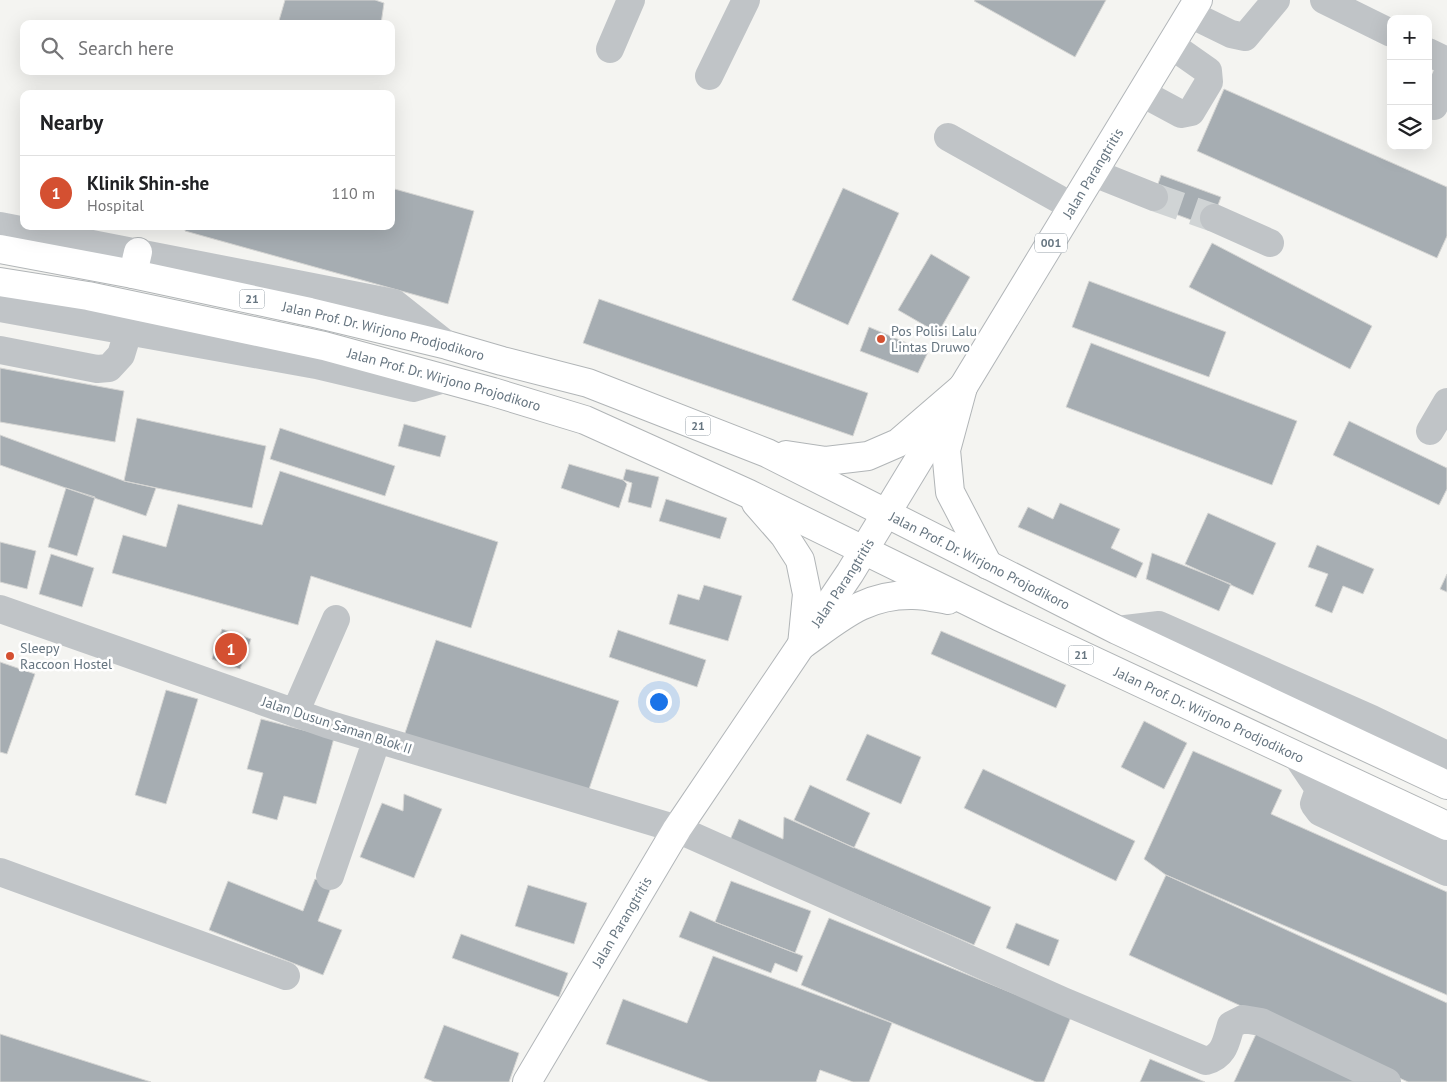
<!DOCTYPE html>
<html lang="en">
<head>
<meta charset="utf-8">
<style>
	body { margin:0; font-family:"PT Sans",sans-serif; background:#f2f2f2; color:#202124 }
	.controls { position:absolute; right:15px; top:15px; display:grid; overflow:hidden; border-radius:10px; box-shadow:0 5px 20px #0002 }
	.controls button { width:45px; height:45px; display:grid; place-items:center; padding:0; border:0; border-bottom:1px solid #e0e0e0; background:#fff; color:#202124; font:25px sans-serif }
	.you { position:absolute; left:658px; top:701px; width:18px; height:18px; margin:-12px; border:4px solid #fff; border-radius:50%; background:#1a73e8; box-shadow:0 0 0 8px #1a73e833 }
	.badge { display:grid; place-items:center; width:32px; height:32px; border-radius:50%; background:#d45031; color:#fff; font-size:16px; font-weight:700 }
	.pin { position:absolute; translate:-50% -50%; border:2px solid #fff; box-shadow:0 1px 5px #0006 }
	.list { margin:0; padding:0; list-style:none }
	h2 { display:flex; justify-content:space-between; align-items:center; height:65px; margin:0; padding:0 20px; font-size:21px }
	h2 small { font-size:16px; font-weight:400; color:#757577 }
	.list li { display:grid; grid-template-columns:32px 1fr auto; gap:15px; align-items:center; box-sizing:border-box; height:75px; padding:0 20px; border-top:1px solid #e0e0e0 }
	.list b { display:block; font-size:19px; white-space:nowrap }
	.list p { margin:0; font-size:16px; white-space:nowrap; color:#757577 }
	.list em { font-size:16px; font-style:normal; color:#757577 }
	.icon { flex:none; width:28px; height:28px; fill:none; stroke:currentColor; stroke-width:2; stroke-linecap:round; stroke-linejoin:round }
	.map { position:relative; flex:none; width:1447px; height:1082px; overflow:hidden }
	.search { position:absolute; background:#fff; box-shadow:0 5px 20px #0002; left:20px; top:20px; width:375px; height:55px; display:flex; align-items:center; gap:12px; box-sizing:border-box; padding:0 18px; border-radius:10px; color:#757577; font-size:19px }
	.panel { position:absolute; background:#fff; box-shadow:0 5px 20px #0002; left:20px; top:90px; width:375px; height:140px; border-radius:10px }
	.map>svg:first-child { display:block }
	.building { fill:#a6adb2; stroke:#d6d6d4 }
	.lines { fill:none; stroke-linecap:round; stroke-linejoin:round }
	.minor-tunnel { stroke:#d0d4d5; stroke-width:28; stroke-dasharray:28 14; stroke-linecap:butt }
	.major-casing { stroke:#b2b6b9; stroke-width:30 }
	.highway-casing { stroke:#b1b5b7; stroke-width:30 }
	.minor { stroke:#c0c4c7; stroke-width:28 }
	.major { stroke:#fff; stroke-width:28 }
	.highway { stroke:#fff; stroke-width:28 }
	.poi-dot { fill:#d45031; stroke:#fff; stroke-width:2 }
	.labels { text-anchor:middle; stroke-width:5; stroke-linejoin:round; paint-order:stroke }
	.shield { fill:#fff; stroke:#949ea6; stroke-width:1 }
	.shield-label { font-size:12px; font-weight:bold; fill:#667580 }
	.street-label { font-size:14px; fill:#667580; stroke:#fff }
	.poi-label { font-size:14px; fill:#667580; stroke:#fff; text-anchor:start }
</style>
</head>
<body>
<div class="map">
<svg width="1447" height="1082" viewBox="0 0 1447 1082">
	<rect width="100%" height="100%" fill="#f4f4f1"/>
	<path class="building" d="M 285,0 L 375,0 L 384,3 L 381,24 L 278,24 Z
		M 975,0 L 1106,0 L 1075,57 L 974,1 Z
		M 1224,89 L 1447,187 L 1447,236 L 1437,258 L 1197,151 Z
		M 1161,175 L 1221,197 L 1210,227 L 1151,205 Z
		M 391,188 L 474,211 L 448,304 L 185,231 L 186,226 L 391,226 Z
		M 843,188 L 899,213 L 848,325 L 792,300 Z
		M 1212,243 L 1372,326 L 1350,369 L 1189,287 Z
		M 931,254 L 970,277 L 938,333 L 898,310 Z
		M 1089,281 L 1226,332 L 1209,377 L 1072,327 Z
		M 599,299 L 868,393 L 853,436 L 583,343 Z
		M 869,327 L 928,352 L 918,373 L 860,351 Z
		M 1091,343 L 1297,421 L 1272,485 L 1066,407 Z
		M 0,368 L 124,391 L 115,442 L 0,422 Z
		M 137,418 L 266,446 L 252,508 L 124,481 Z
		M 1349,421 L 1447,468 L 1447,489 L 1439,505 L 1333,455 Z
		M 404,424 L 446,436 L 440,457 L 398,446 Z
		M 280,428 L 395,466 L 385,496 L 270,459 Z
		M 0,435 L 124,481 L 156,488 L 146,516 L 0,465 Z
		M 569,464 L 623,480 L 627,484 L 619,508 L 561,488 Z
		M 626,469 L 659,477 L 651,508 L 628,502 L 632,483 L 623,480 Z
		M 280,471 L 498,542 L 471,628 L 311,576 L 298,625 L 112,573 L 123,535 L 166,547 L 178,504 L 262,525 Z
		M 66,488 L 95,497 L 77,556 L 48,547 Z
		M 666,499 L 727,518 L 720,539 L 659,521 Z
		M 1060,503 L 1120,529 L 1111,548 L 1143,563 L 1136,578 L 1018,527 L 1028,507 L 1053,519 Z
		M 1208,513 L 1276,543 L 1253,595 L 1185,564 Z
		M 0,542 L 36,551 L 27,589 L 0,582 Z
		M 1317,545 L 1374,569 L 1363,594 L 1343,586 L 1332,613 L 1315,606 L 1328,574 L 1308,567 Z
		M 1152,553 L 1231,584 L 1219,611 L 1146,579 Z
		M 51,554 L 94,568 L 82,607 L 39,594 Z
		M 1447,574 L 1447,592 L 1440,589 Z
		M 704,585 L 742,596 L 728,641 L 669,624 L 678,594 L 699,600 Z
		M 222,629 L 251,639 L 240,669 L 212,659 Z
		M 618,630 L 706,660 L 697,687 L 609,657 Z
		M 941,631 L 1066,685 L 1056,708 L 931,654 Z
		M 436,640 L 619,701 L 586,798 L 402,742 Z
		M 0,662 L 35,674 L 7,754 L 0,752 Z
		M 166,690 L 198,699 L 166,804 L 135,795 Z
		M 261,719 L 334,738 L 316,804 L 284,796 L 277,820 L 252,813 L 263,773 L 247,769 Z
		M 1144,721 L 1187,743 L 1164,789 L 1121,767 Z
		M 867,734 L 921,757 L 901,804 L 846,780 Z
		M 1193,751 L 1282,790 L 1271,814 L 1447,892 L 1447,995 L 1166,875 L 1144,859 Z
		M 983,769 L 1135,841 L 1116,881 L 964,808 Z
		M 810,785 L 870,813 L 854,848 L 794,820 Z
		M 404,794 L 442,809 L 414,878 L 360,857 L 382,803 L 403,811 Z
		M 784,817 L 991,907 L 974,945 L 730,840 L 739,819 L 783,839 Z
		M 1166,875 L 1447,1003 L 1447,1082 L 1408,1082 L 1129,955 Z
		M 315,879 L 332,885 L 318,921 L 342,930 L 323,975 L 209,930 L 228,881 L 303,911 Z
		M 731,881 L 811,911 L 795,953 L 715,922 Z
		M 528,885 L 587,903 L 574,944 L 515,926 Z
		M 690,911 L 715,922 L 803,956 L 797,972 L 775,963 L 771,973 L 679,937 Z
		M 829,918 L 1071,1017 L 1044,1082 L 1036,1082 L 801,985 Z
		M 1016,923 L 1059,940 L 1049,966 L 1006,948 Z
		M 461,934 L 568,973 L 559,997 L 452,958 Z
		M 713,956 L 892,1023 L 869,1082 L 853,1082 L 820,1070 L 816,1082 L 710,1082 L 606,1044 L 623,999 L 687,1023 Z
		M 444,1025 L 519,1053 L 509,1082 L 434,1082 L 424,1078 Z
		M 0,1034 L 151,1082 L 0,1082 Z
		M 1256,1034 L 1361,1082 L 1234,1082 Z
		M 1150,1059 L 1205,1082 L 1140,1082 Z"/>
	<g class="lines">
		<path class="minor-tunnel" d="M 1154,197 L 1214,218"/>
		<g class="major-casing">
			<g id="major">
				<path id="s1" d="M 527,1082 L 677,829 L 850,573 L 1198,0"/>
			</g>
		</g>
		<g class="highway-casing">
			<g id="highway">
				<path id="s2" d="M 0,249 L 133,274 L 310,312 L 447,345 L 502,361 L 588,383 L 767,453 L 1117,630 L 1447,785"/>
				<path d="M 133,274 L 138,252"/>
				<path id="s3" d="M 0,282 L 88,296 L 324,346 L 493,392 L 585,420 L 749,494 L 1000,617 L 1447,826"/>
				<path d="M 963,387 L 946,450 L 950,492 L 988,565"/>
				<path d="M 786,455 L 826,461 L 868,456 L 898,443 L 963,387"/>
				<path d="M 756,503 L 784,535 L 800,560 L 807,594 L 802,645"/>
				<path d="M 802,645 C 839,619 864,594 913,595 C 925,595 937,598 948,600"/>
			</g>
		</g>
		<path class="minor" d="M 1324,0 L 1391,33
			M 1190,14 L 1231,34 L 1245,37 L 1276,0
			M 610,49 L 631,0
			M 1428,52 L 1447,61
			M 709,76 L 746,0
			M 1142,93 L 1181,114 L 1191,112 L 1209,82 L 1208,71 L 1171,45
			M 1434,106 L 1447,75
			M 948,137 L 1073,207
			M 1094,173 L 1154,197
			M 1214,218 L 1270,243
			M 0,226 L 394,303 L 447,345
			M 0,308 L 316,365 L 413,388 L 444,379
			M 0,350 L 97,369 L 109,368 L 121,355 L 128,332
			M 1430,431 L 1447,402
			M 0,609 L 327,724 L 677,829 L 1063,1001 L 1206,1061 C 1225,1056 1226,1041 1231,1025 L 1243,1019 L 1261,1022 L 1387,1082
			M 1117,630 L 1159,625 L 1372,719 L 1447,755
			M 295,713 L 336,619
			M 1298,758 L 1319,789 L 1447,849
			M 1319,789 L 1314,804 L 1320,812 L 1447,872
			M 0,872 L 286,976
			M 330,876 L 377,739"/>
		<use href="#major" class="major"/>
		<use href="#highway" class="highway"/>
	</g>
	<g class="poi-dot">
		<circle cx="881" cy="339" r="5"/>
		<circle cx="10" cy="656" r="5"/>
	</g>
	<g class="labels">
		<g class="shield">
			<rect x="1035" y="233.5" width="32" height="19" rx="4"/>
			<rect x="239.5" y="289.5" width="25" height="19" rx="4"/>
			<rect x="685.5" y="416.5" width="25" height="19" rx="4"/>
			<rect x="1068.5" y="645.5" width="25" height="19" rx="4"/>
		</g>
		<g class="shield-label">
			<text x="1051" y="247">001</text>
			<text x="252" y="303">21</text>
			<text x="698" y="430">21</text>
			<text x="1081" y="659">21</text>
		</g>
		<g class="street-label">
			<text dy="5" stroke="none"><textPath href="#s1" startOffset="1071">Jalan Parangtritis</textPath></text>
			<text dy="5" stroke="none"><textPath href="#s2" startOffset="392">Jalan Prof. Dr. Wirjono Prodjodikoro</textPath></text>
			<text dy="5" stroke="none"><textPath href="#s3" startOffset="455">Jalan Prof. Dr. Wirjono Projodikoro</textPath></text>
			<text dy="5" stroke="none"><textPath href="#s2" startOffset="1034">Jalan Prof. Dr. Wirjono Projodikoro</textPath></text>
			<text dy="5" stroke="none"><textPath href="#s1" startOffset="591">Jalan Parangtritis</textPath></text>
			<text dy="5" stroke="none"><textPath href="#s3" startOffset="1292">Jalan Prof. Dr. Wirjono Prodjodikoro</textPath></text>
			<text transform="translate(337 725) rotate(18)" y="5">Jalan Dusun Saman Blok II</text>
			<text dy="5" stroke="none"><textPath href="#s1" startOffset="186">Jalan Parangtritis</textPath></text>
		</g>
		<g class="poi-label">
			<text x="891" y="336">Pos Polisi Lalu<tspan x="891" dy="16">Lintas Druwo</tspan></text>
			<text x="20" y="653">Sleepy<tspan x="20" dy="16">Raccoon Hostel</tspan></text>
		</g>
	</g>
</svg>
<div class="controls">
<button>+</button>
<button>−</button>
<button><svg class="icon" aria-label="layers" viewBox="0 0 24 24"><path d="M12 4l9 5-9 5-9-5zM3 14l9 5 9-5"/></svg></button>
</div>
<div class="you"></div>
<div class="pin badge" style="left:231px;top:649px">1</div>
<div class="search"><svg class="icon" aria-label="search" viewBox="0 0 24 24"><circle cx="10" cy="10" r="6"/><path d="M15 15l6 6"/></svg>Search here</div>
<section class="panel">
<h2>Nearby<small></small></h2>
<ul class="list">
<li><span class="badge">1</span><div><b>Klinik Shin-she</b><p>Hospital</p></div><em>110 m</em></li>
</ul>
</section>
</div>
</body>
</html>
